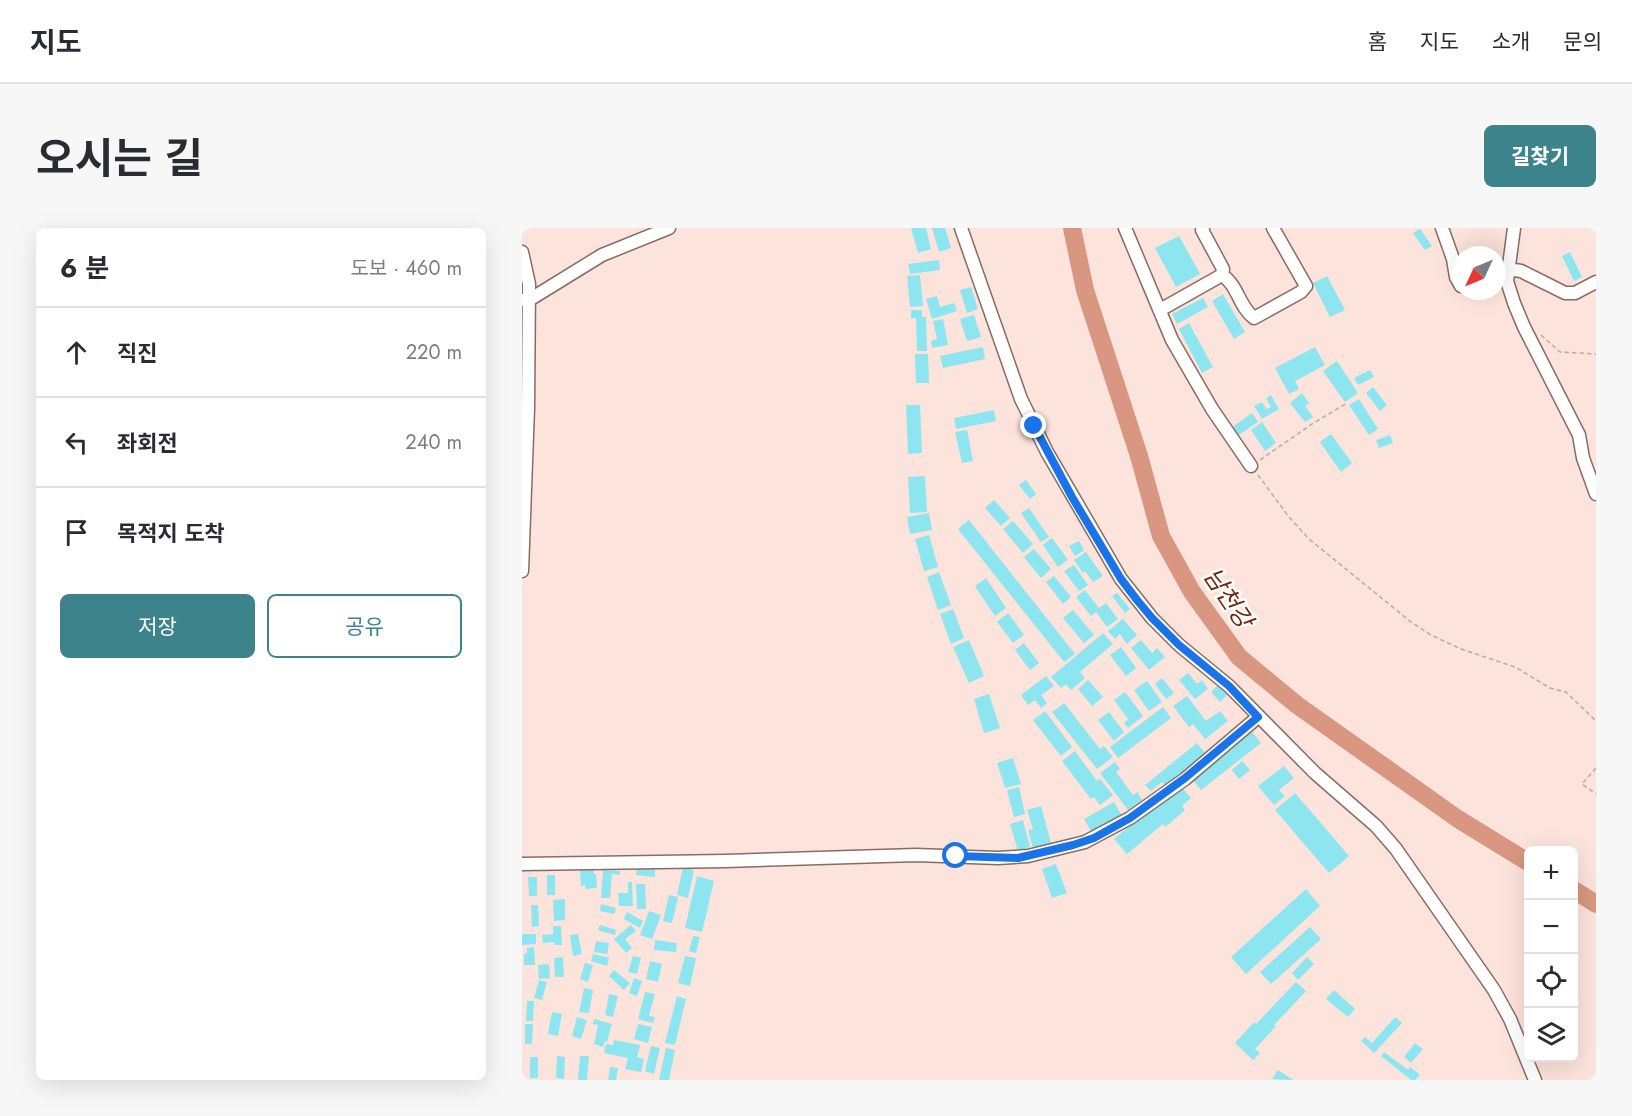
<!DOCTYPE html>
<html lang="ko">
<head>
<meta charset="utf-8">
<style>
	body { margin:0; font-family:Jost,"Noto Sans KR",sans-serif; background:#f7f7f7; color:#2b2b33 }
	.controls { position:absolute; right:18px; bottom:18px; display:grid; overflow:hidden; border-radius:9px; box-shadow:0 6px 24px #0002 }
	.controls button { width:54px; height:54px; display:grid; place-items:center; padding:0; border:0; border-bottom:2px solid #e1e1e2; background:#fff; color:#2b2b33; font:30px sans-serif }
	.compass { position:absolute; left:930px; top:18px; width:54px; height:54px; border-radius:50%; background:#fff; box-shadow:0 6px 24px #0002; rotate:226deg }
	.stop { position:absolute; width:18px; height:18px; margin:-14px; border:4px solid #1a73e8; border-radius:50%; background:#fff }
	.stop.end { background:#1a73e8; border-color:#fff; box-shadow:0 2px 6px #0008 }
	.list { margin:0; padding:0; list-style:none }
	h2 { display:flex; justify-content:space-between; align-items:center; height:78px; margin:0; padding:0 24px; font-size:26px }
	h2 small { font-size:20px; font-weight:400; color:#7c7c81 }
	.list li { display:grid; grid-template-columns:39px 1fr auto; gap:18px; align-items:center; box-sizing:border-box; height:90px; padding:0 24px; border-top:2px solid #e1e1e2 }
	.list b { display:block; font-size:22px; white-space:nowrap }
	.list em { font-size:20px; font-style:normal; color:#7c7c81 }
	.actions { display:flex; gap:12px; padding:18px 24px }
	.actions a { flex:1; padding:14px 0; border:2px solid #3c838c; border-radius:9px; text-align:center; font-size:21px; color:#3c838c }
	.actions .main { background:#3c838c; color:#fff }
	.icon { flex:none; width:33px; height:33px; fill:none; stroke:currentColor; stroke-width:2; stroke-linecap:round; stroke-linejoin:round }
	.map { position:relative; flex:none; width:1074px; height:852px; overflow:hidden; border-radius:9px }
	header { display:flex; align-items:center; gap:36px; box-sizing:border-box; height:84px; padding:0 30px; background:#fff; border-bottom:2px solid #e1e1e2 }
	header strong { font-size:28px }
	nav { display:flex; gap:33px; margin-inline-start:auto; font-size:21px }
	.intro { display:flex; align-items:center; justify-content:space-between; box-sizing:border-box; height:144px; padding:0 36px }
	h1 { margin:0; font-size:42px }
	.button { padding:15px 27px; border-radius:9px; background:#3c838c; color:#fff; font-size:21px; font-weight:700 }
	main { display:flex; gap:36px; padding:0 36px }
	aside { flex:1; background:#fff; border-radius:9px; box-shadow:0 6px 24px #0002 }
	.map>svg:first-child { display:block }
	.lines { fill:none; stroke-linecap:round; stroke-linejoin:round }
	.river { stroke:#d99781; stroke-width:18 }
	.building { fill:#8ce5ef }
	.minor-casing { stroke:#886c63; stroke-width:15 }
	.path { stroke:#bda8a1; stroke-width:1.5; stroke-dasharray:4.5 3; stroke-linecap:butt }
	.minor { stroke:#fff; stroke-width:12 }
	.route { stroke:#1a73e8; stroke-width:8 }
	.labels { text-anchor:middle; stroke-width:5; stroke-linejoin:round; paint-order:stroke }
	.water-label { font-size:24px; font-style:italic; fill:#732506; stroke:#fff }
</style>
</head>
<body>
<header>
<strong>지도</strong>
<nav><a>홈</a><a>지도</a><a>소개</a><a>문의</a></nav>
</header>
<div class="intro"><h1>오시는 길</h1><a class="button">길찾기</a></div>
<main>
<aside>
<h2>6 분<small>도보 · 460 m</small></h2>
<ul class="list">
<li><svg class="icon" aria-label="ahead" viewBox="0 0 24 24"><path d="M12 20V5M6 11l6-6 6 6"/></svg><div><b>직진</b></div><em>220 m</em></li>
<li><svg class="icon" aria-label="left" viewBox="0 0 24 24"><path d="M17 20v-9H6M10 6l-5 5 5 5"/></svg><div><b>좌회전</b></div><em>240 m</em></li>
<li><svg class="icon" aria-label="arrive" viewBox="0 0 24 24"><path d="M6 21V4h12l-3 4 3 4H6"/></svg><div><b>목적지 도착</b></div></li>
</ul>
<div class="actions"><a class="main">저장</a><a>공유</a></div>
</aside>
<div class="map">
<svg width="1074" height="852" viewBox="0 0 1074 852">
	<rect width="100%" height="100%" fill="#fce3db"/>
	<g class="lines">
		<path class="river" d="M 550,0 L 563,62 L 617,228 L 639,308 L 670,364 L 717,429 L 775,477 L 936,591 L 1006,634
			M 1052,662 L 1074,676"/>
	</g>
	<path class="building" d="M 389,0 L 404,0 L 409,21 L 396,25 Z
		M 410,0 L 423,0 L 429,20 L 417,24 Z
		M 898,1 L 910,18 L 903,22 L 891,5 Z
		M 657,8 L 678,46 L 654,59 L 633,20 Z
		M 1048,24 L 1060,49 L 1052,53 L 1040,28 Z
		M 417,32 L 418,42 L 388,46 L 386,36 Z
		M 398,47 L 401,78 L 388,79 L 385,48 Z
		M 805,48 L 823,82 L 808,89 L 791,55 Z
		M 449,59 L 456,81 L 445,85 L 438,62 Z
		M 701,66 L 723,104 L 712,111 L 690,73 Z
		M 415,68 L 418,79 L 432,75 L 435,83 L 410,91 L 404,71 Z
		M 681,70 L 686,79 L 655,96 L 650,86 Z
		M 389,82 L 400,82 L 400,89 L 404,89 L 405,123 L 395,123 L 394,90 L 389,90 Z
		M 452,87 L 459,109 L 445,113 L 438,91 Z
		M 421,91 L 426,117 L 410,120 L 409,113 L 415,111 L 411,93 Z
		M 667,95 L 691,139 L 680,145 L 657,101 Z
		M 461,119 L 463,131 L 421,140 L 418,128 Z
		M 793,119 L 803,137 L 773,153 L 777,161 L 767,166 L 753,140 Z
		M 393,126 L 406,126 L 407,155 L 394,155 Z
		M 815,133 L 836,165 L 823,174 L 801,143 Z
		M 848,142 L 852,149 L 836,157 L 832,150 Z
		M 851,159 L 865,177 L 858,183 L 844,165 Z
		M 780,165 L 787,175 L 783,178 L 791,189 L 783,194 L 768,175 Z
		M 749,167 L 757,181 L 740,191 L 732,178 L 740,174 L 744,181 L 749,179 L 744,170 Z
		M 837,171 L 856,201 L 847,207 L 827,177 Z
		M 384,177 L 398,177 L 400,225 L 386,226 Z
		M 472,182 L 474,193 L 434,201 L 432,190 Z
		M 730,185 L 736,194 L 715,208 L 709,200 Z
		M 740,194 L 754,215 L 743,223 L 729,202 Z
		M 445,202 L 451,233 L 440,235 L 433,204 Z
		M 809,206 L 830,235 L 819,244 L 798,214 Z
		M 868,207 L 871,215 L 857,220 L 854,212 Z
		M 403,248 L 405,284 L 388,285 L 386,249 Z
		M 504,252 L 514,266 L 508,271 L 497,257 Z
		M 472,272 L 488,290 L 479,298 L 463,280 Z
		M 507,280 L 527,309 L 519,314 L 499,285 Z
		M 407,285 L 410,302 L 388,306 L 385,289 Z
		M 447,292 L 553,426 L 542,434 L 436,301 Z
		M 491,293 L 511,316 L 501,325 L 481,301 Z
		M 407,307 L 416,339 L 402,343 L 393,311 Z
		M 530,310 L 546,332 L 536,339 L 521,317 Z
		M 557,313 L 562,322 L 553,328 L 547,318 Z
		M 512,321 L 529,341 L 519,350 L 502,329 Z
		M 564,324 L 581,348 L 571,354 L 563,343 L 561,345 L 552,332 Z
		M 552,337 L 566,357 L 557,363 L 542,343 Z
		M 417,344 L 429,377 L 416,382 L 405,349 Z
		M 532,348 L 549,369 L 541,376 L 524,354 Z
		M 464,350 L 484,380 L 473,388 L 453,358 Z
		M 563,362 L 577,380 L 584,375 L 596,391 L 585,399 L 574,384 L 569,388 L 554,369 Z
		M 595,365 L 608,381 L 603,385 L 590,368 Z
		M 431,381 L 442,410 L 429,416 L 418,386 Z
		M 551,382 L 572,407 L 562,415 L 541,390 Z
		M 486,385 L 502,407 L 491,415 L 475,394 Z
		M 601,391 L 615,407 L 605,416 L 598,406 L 593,411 L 586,403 Z
		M 581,405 L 591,416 L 558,444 L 563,450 L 549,462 L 544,456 L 539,460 L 529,449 Z
		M 447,412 L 462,448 L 447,455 L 431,419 Z
		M 619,412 L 630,425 L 635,420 L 643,429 L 627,442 L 609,420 Z
		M 502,415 L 517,435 L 508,442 L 493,422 Z
		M 599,419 L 614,440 L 604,448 L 588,427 Z
		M 666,445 L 675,456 L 680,452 L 686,461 L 673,471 L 657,452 Z
		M 524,448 L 532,458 L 519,467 L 525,475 L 519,480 L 513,472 L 506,477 L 499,467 Z
		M 640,450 L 652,465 L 644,471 L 633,456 Z
		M 566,452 L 581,469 L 570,478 L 556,461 Z
		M 625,453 L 640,474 L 627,483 L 612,462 Z
		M 696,457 L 705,467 L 698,474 L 689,464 Z
		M 603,464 L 621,488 L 606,500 L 602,495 L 606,491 L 592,472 Z
		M 467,466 L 478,500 L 462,505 L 452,471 Z
		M 665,468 L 684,493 L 698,483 L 706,493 L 683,511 L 671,496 L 667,499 L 651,478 Z
		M 542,475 L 578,521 L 582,518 L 591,529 L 575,541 L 530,484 Z
		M 641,479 L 649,490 L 596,530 L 588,519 Z
		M 523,483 L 550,519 L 539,528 L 511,492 Z
		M 587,484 L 602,504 L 592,513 L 576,492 Z
		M 730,504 L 739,515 L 679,562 L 670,551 Z
		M 675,515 L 683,525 L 643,557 L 640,554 L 629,563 L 623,557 Z
		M 553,523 L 575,553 L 578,551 L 591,567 L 578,577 L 572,569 L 569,571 L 540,533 Z
		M 491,530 L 499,556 L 483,560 L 475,535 Z
		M 720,533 L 728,542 L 717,551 L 710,542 Z
		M 593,534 L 598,541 L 594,544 L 611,567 L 615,564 L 620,572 L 606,582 L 578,545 Z
		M 762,538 L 772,550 L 757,562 L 763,568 L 752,577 L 736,558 Z
		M 497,559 L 503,586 L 492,589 L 485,562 Z
		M 660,560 L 669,570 L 660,578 L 663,582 L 643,599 L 641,596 L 605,626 L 592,611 L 628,581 L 630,583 Z
		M 773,565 L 827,628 L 807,645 L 753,582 Z
		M 592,574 L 600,588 L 570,605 L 562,591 Z
		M 519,578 L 529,615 L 511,620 L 506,602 L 511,601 L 505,582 Z
		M 501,592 L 508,619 L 496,623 L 488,596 Z
		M 534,636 L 545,665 L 530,670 L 520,641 Z
		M 115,639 L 133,641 L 133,649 L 114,647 Z
		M 161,639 L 172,642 L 166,670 L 155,667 Z
		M 71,641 L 72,646 L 74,646 L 75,660 L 64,661 L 63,657 L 59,658 L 58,642 Z
		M 81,642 L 98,643 L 98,647 L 90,646 L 88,670 L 79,670 Z
		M 25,647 L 33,647 L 33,667 L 25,667 Z
		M 175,648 L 192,653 L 180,704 L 163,700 Z
		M 6,649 L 15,649 L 15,668 L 7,668 Z
		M 106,654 L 110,654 L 111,678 L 97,678 L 96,665 L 106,665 Z
		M 114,656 L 123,656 L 124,681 L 115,681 Z
		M 784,661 L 798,678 L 724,746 L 709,729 Z
		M 147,667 L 156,669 L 150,695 L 141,693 Z
		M 43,671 L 43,692 L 32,693 L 31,672 Z
		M 79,676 L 94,680 L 92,686 L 78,683 Z
		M 9,677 L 16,677 L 17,698 L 10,699 Z
		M 127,683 L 139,687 L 130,711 L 118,707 Z
		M 105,684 L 121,693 L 118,700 L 102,691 Z
		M 78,697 L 94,702 L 93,707 L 76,702 Z
		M 109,697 L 114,703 L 103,711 L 110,720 L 104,725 L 92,711 Z
		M 31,698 L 39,698 L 40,717 L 33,717 L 32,714 L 21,715 L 20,707 L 31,706 Z
		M 788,699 L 799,711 L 749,756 L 738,744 Z
		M 0,706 L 14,706 L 14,716 L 0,717 Z
		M 56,706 L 60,726 L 51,728 L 48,707 Z
		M 171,708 L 178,709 L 174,725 L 167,723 Z
		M 133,712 L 155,715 L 154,724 L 132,722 Z
		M 74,713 L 87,715 L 85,726 L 72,724 Z
		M 12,719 L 13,737 L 2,737 L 2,726 L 5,725 L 5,720 Z
		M 71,726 L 87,730 L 85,738 L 69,733 Z
		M 111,728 L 119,730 L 115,746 L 106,744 Z
		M 163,728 L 174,730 L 168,758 L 156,755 Z
		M 41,729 L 42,749 L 33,749 L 32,730 Z
		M 785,729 L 792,736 L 776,752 L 770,745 Z
		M 128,733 L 140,736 L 136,754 L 124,751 Z
		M 63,735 L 71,737 L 66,754 L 58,751 Z
		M 27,736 L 28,750 L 17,751 L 16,737 Z
		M 92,742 L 108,755 L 102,762 L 87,748 Z
		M 112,750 L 120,753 L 115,768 L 107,765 Z
		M 17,752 L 25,754 L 20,772 L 12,770 Z
		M 774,754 L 784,763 L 752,797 L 754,798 L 733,821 L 738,825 L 731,832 L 713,815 L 732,794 L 734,796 Z
		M 62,760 L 71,762 L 67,785 L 57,784 Z
		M 812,762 L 833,781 L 826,789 L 804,771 Z
		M 123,764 L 133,766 L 127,788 L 133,789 L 131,795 L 116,791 Z
		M 87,766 L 96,768 L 91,789 L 83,787 Z
		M 155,768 L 164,771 L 153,817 L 143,815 Z
		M 5,773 L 12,773 L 11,793 L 4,793 Z
		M 30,784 L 40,786 L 36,808 L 26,806 Z
		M 55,789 L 65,792 L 59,811 L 50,808 Z
		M 873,789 L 880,795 L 852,825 L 839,813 L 843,809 L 850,815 Z
		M 72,791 L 90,796 L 85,814 L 83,813 L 81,819 L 72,816 L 76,797 L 71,796 Z
		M 3,796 L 11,796 L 10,816 L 3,816 Z
		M 116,796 L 130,799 L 126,815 L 112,811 Z
		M 92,812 L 118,817 L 115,829 L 122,831 L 119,844 L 103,841 L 106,830 L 82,825 L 84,816 L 91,817 Z
		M 893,815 L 901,821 L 889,835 L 882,829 Z
		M 129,818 L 138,820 L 132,846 L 123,843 Z
		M 144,820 L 153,822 L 147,852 L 137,852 Z
		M 862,824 L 886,842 L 888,839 L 898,847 L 893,852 L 889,852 L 859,828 Z
		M 35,828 L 43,829 L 42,851 L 34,850 Z
		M 58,828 L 67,828 L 65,852 L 56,852 Z
		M 8,829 L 16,829 L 16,850 L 8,850 Z
		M 88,839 L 96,840 L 94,852 L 86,852 Z
		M 756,842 L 771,852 L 750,851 Z"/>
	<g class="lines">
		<g class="minor-casing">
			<path id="minor" d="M 439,0 L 499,171 L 525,224 L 599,351 L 630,390 L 657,417 L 707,458 L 793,545 L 854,598 L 874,621 L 972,762 L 988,791 L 1013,852
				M 603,0 L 650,112 L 690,181 L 729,238
				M 681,0 L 680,2 L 701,41 L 700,47
				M 920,0 L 931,31 L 934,49 L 939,58
				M 992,0 L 985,53 L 992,75 L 1002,99 L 1057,207 L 1061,230 L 1074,266
				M 0,24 L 7,56 L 6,180 L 0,343
				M 975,42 L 979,40 L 999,43 L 1043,65 L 1053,65 L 1074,54
				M 700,47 C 716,57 717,79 732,90 L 779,64 L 784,58 L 751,0
				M 1,72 L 7,72 L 80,27 L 147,0
				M 638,82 L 700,47
				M 0,636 L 204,633 L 394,627 L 476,630 L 506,628 L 563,614 L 608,590 L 663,551 L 736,489"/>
		</g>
		<path class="path" d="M 1019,107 L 1038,124 L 1074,126
			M 738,232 L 790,196 L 825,175
			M 736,247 L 767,289 L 787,311 L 889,394 L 909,407 L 939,421 L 993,439 L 1028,460 L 1044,464 L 1074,493
			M 1074,540 L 1060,556 L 1074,566"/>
		<use href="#minor" class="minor"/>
	</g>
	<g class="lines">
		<path class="route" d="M 434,628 L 496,630 L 551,617 L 572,610 L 608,590 L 663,550 L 736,489 L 707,458 L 657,417 L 630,390 L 615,372 L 599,351 L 550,269 L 512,198"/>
	</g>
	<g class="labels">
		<g class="water-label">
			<text transform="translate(706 370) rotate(56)" y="8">남천강</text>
		</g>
	</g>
</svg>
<div class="controls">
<button>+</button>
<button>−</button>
<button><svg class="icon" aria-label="locate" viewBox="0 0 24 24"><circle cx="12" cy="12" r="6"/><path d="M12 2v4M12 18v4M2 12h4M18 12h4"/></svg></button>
<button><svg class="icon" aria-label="layers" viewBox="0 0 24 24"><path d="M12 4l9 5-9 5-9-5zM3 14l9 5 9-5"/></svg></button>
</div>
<svg class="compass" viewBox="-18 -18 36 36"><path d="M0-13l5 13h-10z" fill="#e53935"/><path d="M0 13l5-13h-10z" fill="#7c7c81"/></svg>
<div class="stop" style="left:434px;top:628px"></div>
<div class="stop end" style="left:512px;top:198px"></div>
</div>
</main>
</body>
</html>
